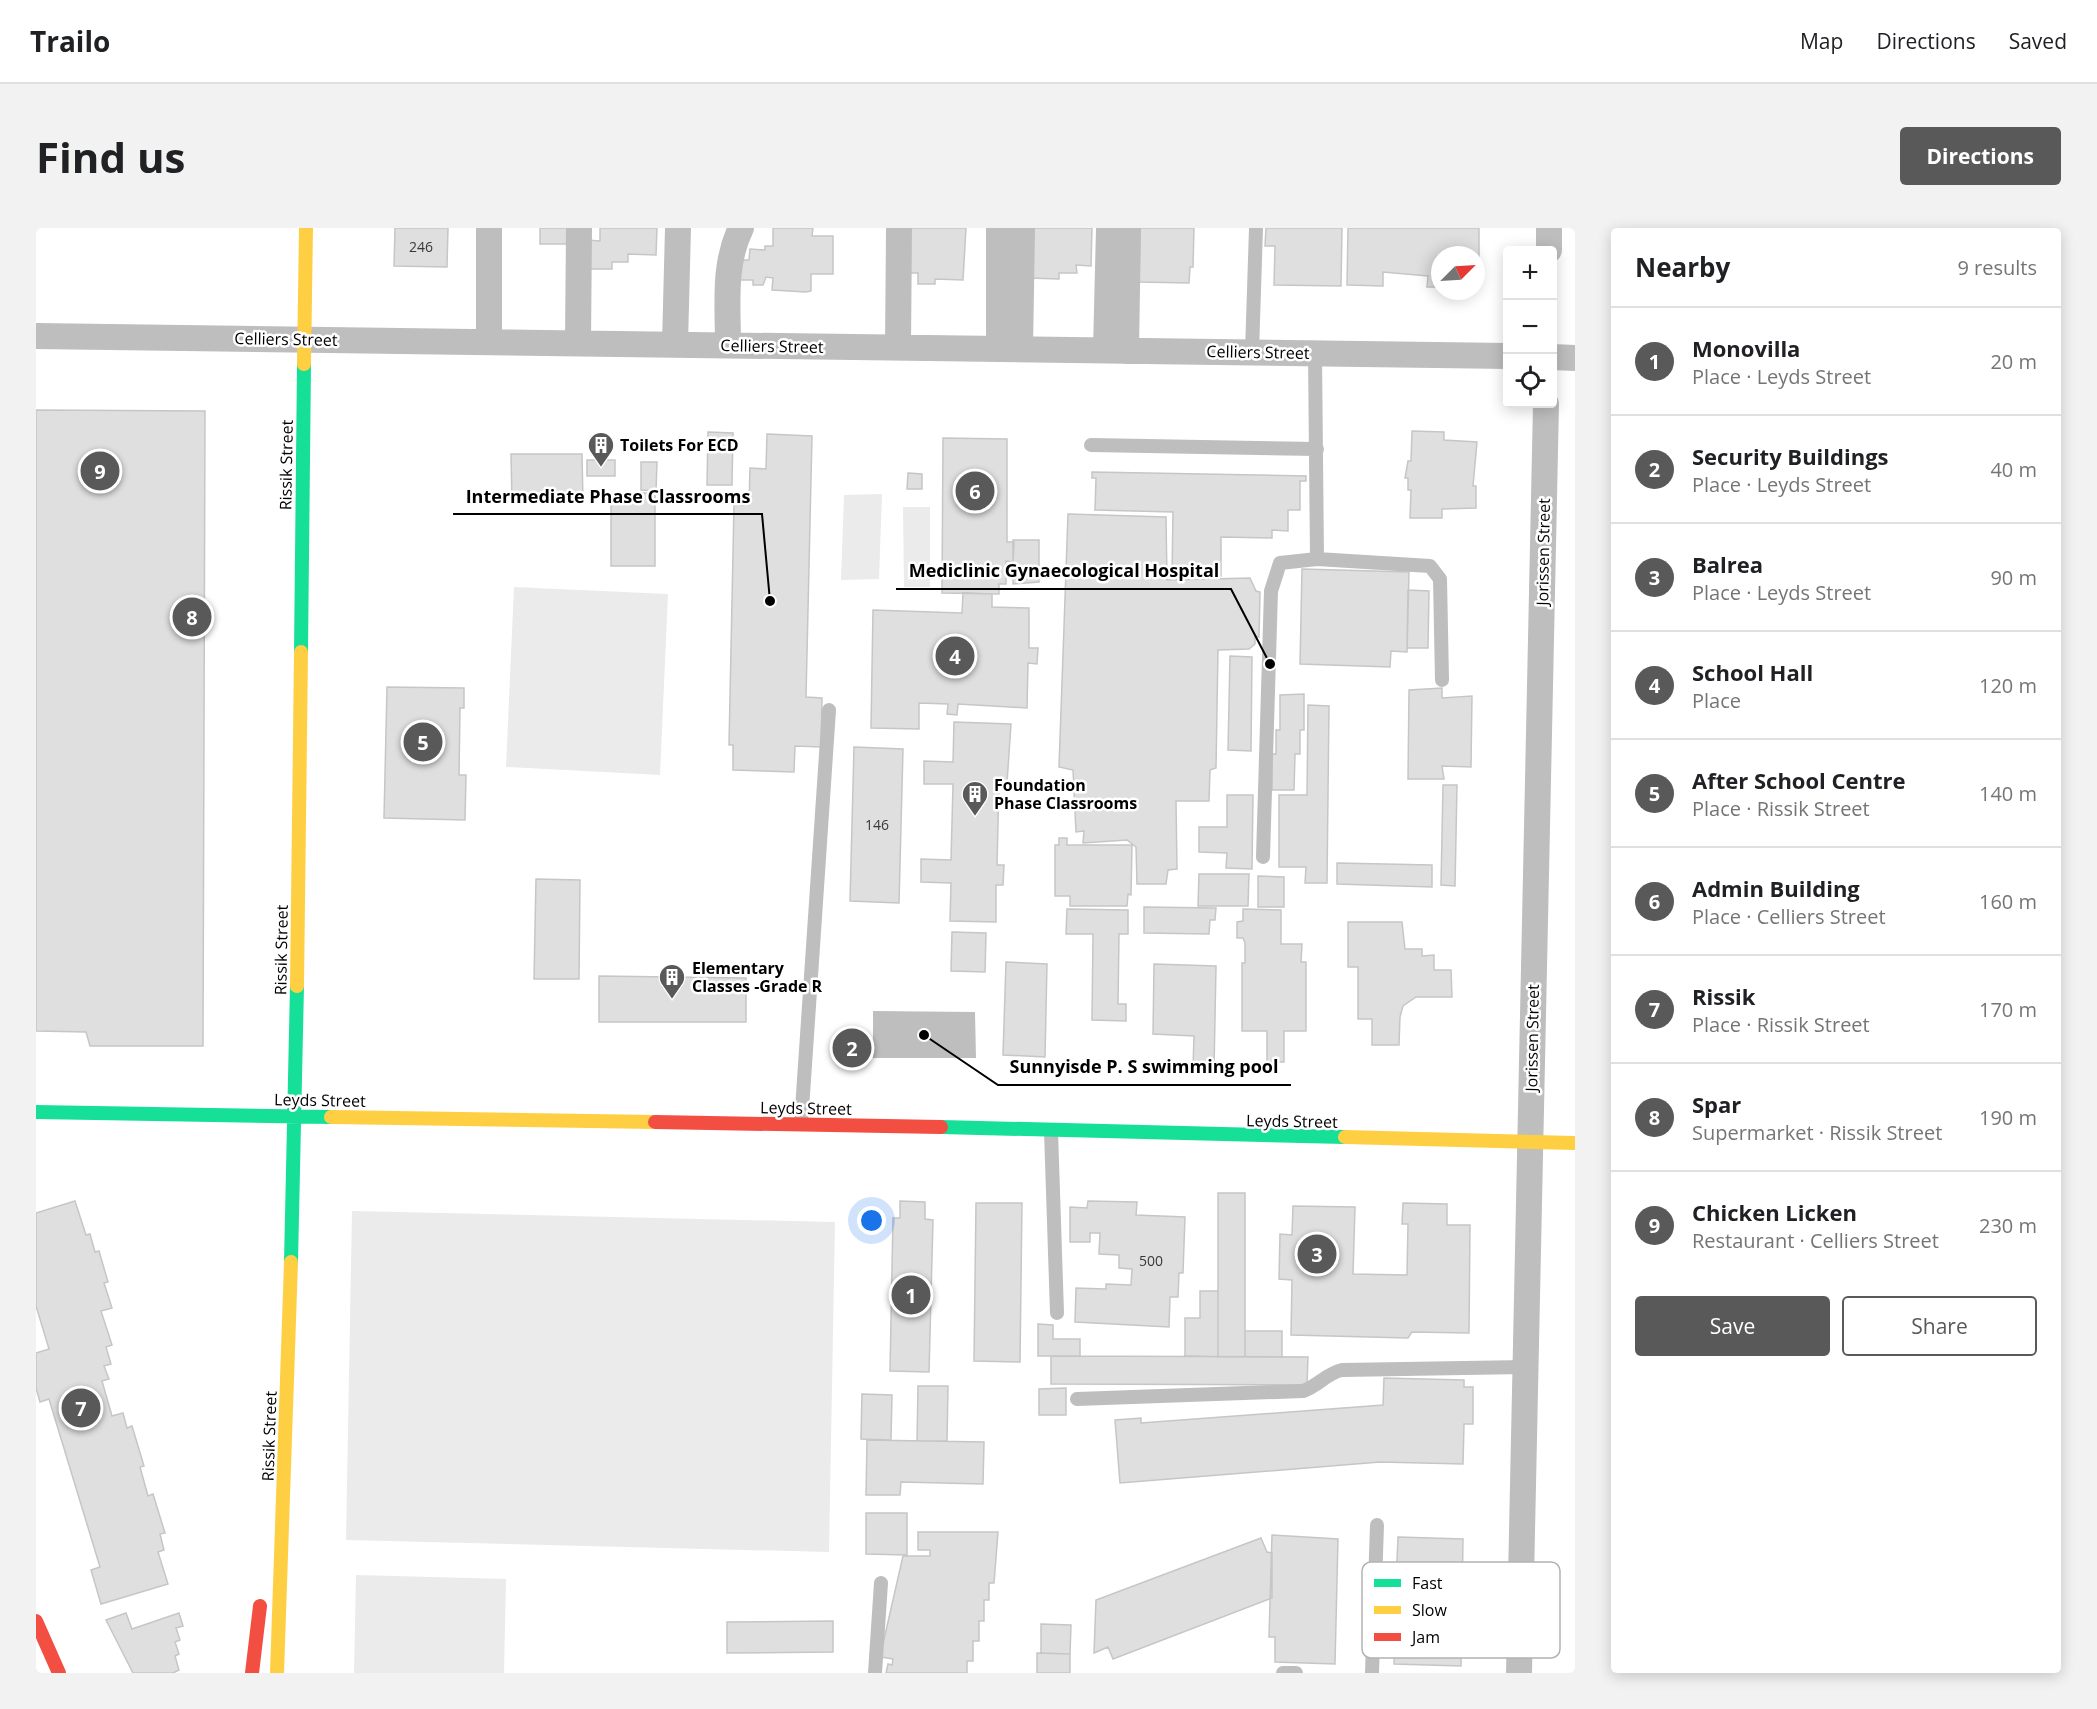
<!DOCTYPE html>
<html lang="en">
<head>
<meta charset="utf-8">
<style>
	body { margin:0; font-family:"Open Sans",sans-serif; background:#f2f2f2; color:#202124 }
	.controls { position:absolute; right:18px; top:18px; display:grid; overflow:hidden; border-radius:6px; box-shadow:0 3px 15px #0003 }
	.controls button { width:54px; height:54px; display:grid; place-items:center; padding:0; border:0; border-bottom:2px solid #e0e0e0; background:#fff; color:#202124; font:30px sans-serif }
	.compass { position:absolute; left:1395px; top:18px; width:54px; height:54px; border-radius:50%; background:#fff; box-shadow:0 3px 15px #0003; rotate:66deg }
	.you { position:absolute; left:836px; top:993px; width:21px; height:21px; margin:-15px; border:4px solid #fff; border-radius:50%; background:#1a73e8; box-shadow:0 0 0 9px #1a73e833 }
	.badge { display:grid; place-items:center; width:39px; height:39px; border-radius:50%; background:#595959; color:#fff; font-size:20px; font-weight:700 }
	.pin { position:absolute; translate:-50% -50%; border:3px solid #fff; box-shadow:0 2px 6px #0006 }
	.list { margin:0; padding:0; list-style:none }
	h2 { display:flex; justify-content:space-between; align-items:center; height:78px; margin:0; padding:0 24px; font-size:26px }
	h2 small { font-size:20px; font-weight:400; color:#757577 }
	.list li { display:grid; grid-template-columns:39px 1fr auto; gap:18px; align-items:center; box-sizing:border-box; height:108px; padding:0 24px; border-top:2px solid #e0e0e0 }
	.list b { display:block; font-size:22px; white-space:nowrap }
	.list p { margin:0; font-size:20px; white-space:nowrap; color:#757577 }
	.list em { font-size:20px; font-style:normal; color:#757577 }
	.actions { display:flex; gap:12px; padding:18px 24px }
	.actions a { flex:1; padding:14px 0; border:2px solid #595959; border-radius:6px; text-align:center; font-size:21px; color:#595959 }
	.actions .main { background:#595959; color:#fff }
	.icon { flex:none; width:33px; height:33px; fill:none; stroke:currentColor; stroke-width:2; stroke-linecap:round; stroke-linejoin:round }
	.map { position:relative; flex:none; width:1539px; height:1445px; overflow:hidden; border-radius:6px }
	header { display:flex; align-items:center; gap:36px; box-sizing:border-box; height:84px; padding:0 30px; background:#fff; border-bottom:2px solid #e0e0e0 }
	header strong { font-size:28px }
	nav { display:flex; gap:33px; margin-inline-start:auto; font-size:21px }
	.intro { display:flex; align-items:center; justify-content:space-between; box-sizing:border-box; height:144px; padding:0 36px }
	h1 { margin:0; font-size:42px }
	.button { padding:15px 27px; border-radius:6px; background:#595959; color:#fff; font-size:21px; font-weight:700 }
	main { display:flex; gap:36px; padding:0 36px }
	aside { flex:1; background:#fff; border-radius:6px; box-shadow:0 3px 15px #0003 }
	.map>svg:first-child { display:block }
	.green { fill:#ebebeb }
	.water { fill:#bebebe }
	.building { fill:#dfdfdf; stroke:#c6c6c6; stroke-width:1.5 }
	.lines { fill:none; stroke-linecap:round; stroke-linejoin:round }
	.lane { stroke:#bebebe; stroke-width:14 }
	.street { stroke:#bebebe; stroke-width:26 }
	.fast { stroke:#16e098; stroke-width:14 }
	.slow { stroke:#ffcf43; stroke-width:14 }
	.jam { stroke:#f24e42; stroke-width:14 }
	.labels { text-anchor:middle; stroke-width:5; stroke-linejoin:round; paint-order:stroke }
	.number-label { font-size:14px; fill:#383838 }
	.street-label { font-size:16px; fill:#000; stroke:#fff }
	.poi-label { font-size:16px; font-weight:bold; fill:#000; stroke:#fff; text-anchor:start }
	.key { fill:#fff; stroke:#b2b2b2; stroke-width:1.5 }
	.key-label { font-size:16px; fill:#000 }
	.leader { fill:none; stroke:#000; stroke-width:2 }
	.callout-dot { fill:#000; stroke:#fff; stroke-width:2 }
	.callout-label { font-size:18px; text-anchor:middle; font-weight:bold; fill:#000; stroke:#fff; stroke-width:5; stroke-linejoin:round; paint-order:stroke }
</style>
</head>
<body>
<header>
<strong>Trailo</strong>
<nav><a>Map</a><a>Directions</a><a>Saved</a></nav>
</header>
<div class="intro"><h1>Find us</h1><a class="button">Directions</a></div>
<main>
<div class="map">
<svg width="1539" height="1445" viewBox="0 0 1539 1445">
	<rect width="100%" height="100%" fill="#fff"/>
	<path class="green" d="M 846,266 L 843,351 L 805,352 L 808,267 Z
		M 867,279 L 894,279 L 894,359 L 868,359 Z
		M 478,359 L 632,366 L 624,547 L 470,539 Z
		M 316,983 L 799,994 L 793,1324 L 310,1312 Z
		M 320,1347 L 470,1351 L 468,1445 L 318,1445 Z"/>
	<path class="water" d="M 837,783 L 939,784 L 940,830 L 837,830 Z"/>
	<path class="building" d="M 359,0 L 412,0 L 411,39 L 358,38 Z
		M 504,0 L 534,0 L 534,16 L 504,16 Z
		M 564,0 L 621,0 L 620,27 L 592,26 L 592,34 L 576,34 L 576,41 L 550,41 L 551,12 L 564,13 Z
		M 737,0 L 777,0 L 776,8 L 797,8 L 797,46 L 775,46 L 775,63 L 770,64 L 736,62 L 737,50 L 730,49 L 727,57 L 717,57 L 717,52 L 704,52 L 705,32 L 713,32 L 714,21 L 729,22 L 729,18 L 737,18 Z
		M 871,0 L 930,0 L 927,52 L 899,51 L 899,56 L 882,56 L 882,45 L 870,45 Z
		M 998,0 L 1056,0 L 1055,38 L 1040,37 L 1041,45 L 1023,45 L 1023,51 L 992,50 Z
		M 1104,0 L 1158,0 L 1157,39 L 1154,39 L 1153,55 L 1103,54 Z
		M 1230,0 L 1306,0 L 1305,58 L 1238,57 L 1239,18 L 1229,18 Z
		M 1312,0 L 1443,0 L 1443,49 L 1440,49 L 1440,27 L 1404,27 L 1404,59 L 1391,59 L 1392,48 L 1347,44 L 1347,58 L 1311,57 Z
		M 0,182 L 169,183 L 167,818 L 54,818 L 50,804 L 0,803 Z
		M 1376,203 L 1408,204 L 1408,212 L 1441,214 L 1437,258 L 1440,258 L 1440,280 L 1406,281 L 1406,290 L 1374,290 L 1375,262 L 1372,262 L 1372,250 L 1369,250 L 1372,233 L 1375,233 Z
		M 672,204 L 697,205 L 696,257 L 671,257 Z
		M 731,206 L 776,208 L 770,469 L 786,470 L 785,519 L 759,518 L 758,544 L 697,542 L 697,517 L 693,517 L 698,277 L 713,277 L 714,240 L 730,241 Z
		M 907,210 L 971,211 L 971,314 L 978,314 L 977,334 L 970,333 L 970,356 L 963,356 L 963,366 L 906,365 Z
		M 475,226 L 546,226 L 547,274 L 476,273 Z
		M 551,232 L 579,232 L 579,248 L 551,248 Z
		M 605,234 L 621,234 L 620,263 L 605,262 Z
		M 1056,244 L 1270,248 L 1270,253 L 1264,253 L 1264,282 L 1252,282 L 1252,303 L 1236,302 L 1236,310 L 1185,309 L 1185,348 L 1136,347 L 1137,284 L 1059,282 L 1060,250 L 1056,250 Z
		M 872,245 L 886,246 L 886,261 L 871,261 Z
		M 575,265 L 619,265 L 619,338 L 575,338 Z
		M 1032,286 L 1130,289 L 1131,352 L 1214,350 L 1220,363 L 1224,364 L 1223,409 L 1219,408 L 1219,416 L 1213,421 L 1182,422 L 1180,540 L 1174,542 L 1173,573 L 1140,573 L 1141,641 L 1132,642 L 1130,656 L 1101,656 L 1100,619 L 1091,612 L 1047,615 L 1048,603 L 1040,604 L 1037,542 L 1023,539 Z
		M 977,312 L 1003,312 L 1003,354 L 977,356 Z
		M 1266,341 L 1373,344 L 1371,424 L 1355,423 L 1354,439 L 1264,436 Z
		M 1372,362 L 1393,363 L 1392,420 L 1371,420 Z
		M 927,365 L 956,366 L 956,379 L 993,380 L 993,420 L 1002,420 L 1001,436 L 992,435 L 991,480 L 922,476 L 921,487 L 911,486 L 912,476 L 883,475 L 883,501 L 835,500 L 837,382 L 926,385 Z
		M 1194,428 L 1216,429 L 1215,523 L 1192,522 Z
		M 351,459 L 428,460 L 428,480 L 424,480 L 423,547 L 430,547 L 429,592 L 348,590 Z
		M 1406,460 L 1406,470 L 1436,468 L 1435,539 L 1406,538 L 1408,551 L 1372,551 L 1373,462 Z
		M 1268,466 L 1268,502 L 1264,502 L 1264,526 L 1259,526 L 1258,562 L 1236,562 L 1236,526 L 1240,526 L 1240,502 L 1244,502 L 1244,467 Z
		M 1272,477 L 1293,478 L 1291,655 L 1269,655 L 1270,639 L 1243,639 L 1243,567 L 1271,567 Z
		M 918,494 L 975,496 L 971,555 L 963,555 L 961,637 L 968,637 L 967,657 L 960,657 L 960,694 L 914,693 L 915,655 L 885,654 L 885,631 L 915,632 L 917,556 L 888,556 L 888,533 L 917,534 Z
		M 818,519 L 867,521 L 863,675 L 814,673 Z
		M 1407,557 L 1421,557 L 1419,658 L 1405,657 Z
		M 1191,567 L 1217,567 L 1216,641 L 1190,640 L 1191,625 L 1163,624 L 1163,599 L 1191,599 Z
		M 1023,610 L 1031,610 L 1031,617 L 1096,617 L 1095,667 L 1092,666 L 1091,678 L 1034,678 L 1034,668 L 1019,668 L 1019,617 L 1023,617 Z
		M 1301,635 L 1396,637 L 1396,659 L 1301,656 Z
		M 1163,646 L 1213,646 L 1212,678 L 1162,678 Z
		M 1222,648 L 1248,649 L 1248,679 L 1222,679 Z
		M 500,651 L 544,652 L 543,751 L 498,751 Z
		M 1108,679 L 1180,680 L 1179,692 L 1174,692 L 1173,706 L 1108,705 Z
		M 1031,681 L 1092,682 L 1092,706 L 1083,706 L 1082,776 L 1090,776 L 1090,793 L 1056,792 L 1057,706 L 1030,706 Z
		M 1207,681 L 1245,682 L 1245,716 L 1266,716 L 1265,734 L 1270,734 L 1270,803 L 1248,803 L 1248,834 L 1231,834 L 1231,803 L 1206,803 L 1206,735 L 1209,735 L 1209,715 L 1207,710 L 1201,710 L 1201,694 L 1207,693 Z
		M 1312,694 L 1366,694 L 1369,721 L 1386,721 L 1386,728 L 1398,727 L 1398,742 L 1415,742 L 1416,769 L 1380,769 L 1367,778 L 1364,789 L 1363,817 L 1336,817 L 1336,791 L 1322,791 L 1322,739 L 1312,739 Z
		M 916,704 L 950,705 L 949,744 L 915,743 Z
		M 970,734 L 1011,736 L 1009,829 L 967,827 Z
		M 1118,736 L 1180,738 L 1178,841 L 1157,840 L 1158,808 L 1117,806 Z
		M 563,748 L 710,750 L 710,794 L 563,794 Z
		M 808,810 L 826,812 L 825,830 L 807,829 Z
		M 1182,965 L 1209,965 L 1209,1129 L 1182,1129 Z
		M 39,973 L 50,1007 L 54,1006 L 59,1024 L 63,1023 L 72,1054 L 68,1055 L 76,1080 L 65,1083 L 76,1117 L 70,1119 L 75,1136 L 68,1138 L 73,1151 L 66,1153 L 76,1188 L 87,1185 L 91,1200 L 96,1198 L 108,1238 L 104,1239 L 112,1268 L 117,1266 L 129,1305 L 124,1306 L 128,1322 L 122,1324 L 132,1356 L 65,1376 L 55,1342 L 64,1339 L 13,1171 L 4,1174 L 0,1160 L 0,1125 L 13,1121 L 0,1078 L 0,985 Z
		M 864,973 L 889,974 L 889,991 L 897,992 L 893,1144 L 854,1143 L 857,990 L 864,990 Z
		M 1052,973 L 1101,974 L 1100,987 L 1149,989 L 1147,1045 L 1143,1045 L 1142,1069 L 1134,1069 L 1133,1099 L 1039,1094 L 1040,1060 L 1070,1061 L 1070,1056 L 1095,1057 L 1096,1041 L 1083,1040 L 1083,1027 L 1063,1026 L 1064,1005 L 1054,1005 L 1054,1014 L 1034,1014 L 1034,979 L 1051,980 Z
		M 940,975 L 986,975 L 984,1134 L 938,1133 Z
		M 1367,975 L 1411,976 L 1411,997 L 1434,997 L 1433,1105 L 1376,1104 L 1372,1110 L 1255,1107 L 1256,1052 L 1243,1051 L 1244,1006 L 1256,1007 L 1257,978 L 1319,979 L 1317,1046 L 1371,1047 L 1372,996 L 1366,996 Z
		M 1164,1063 L 1182,1063 L 1182,1129 L 1149,1128 L 1149,1090 L 1164,1090 Z
		M 1002,1096 L 1017,1097 L 1017,1111 L 1044,1111 L 1044,1128 L 1002,1128 Z
		M 1209,1103 L 1246,1103 L 1246,1129 L 1209,1129 Z
		M 1015,1128 L 1272,1129 L 1271,1157 L 1015,1156 Z
		M 1348,1150 L 1428,1152 L 1428,1159 L 1437,1159 L 1437,1196 L 1428,1196 L 1427,1236 L 1344,1234 L 1084,1255 L 1079,1192 L 1105,1190 L 1105,1195 L 1347,1177 Z
		M 882,1158 L 912,1158 L 911,1213 L 881,1213 Z
		M 1030,1160 L 1030,1187 L 1003,1187 L 1003,1161 Z
		M 826,1166 L 856,1167 L 855,1212 L 825,1211 Z
		M 831,1212 L 948,1214 L 947,1256 L 865,1254 L 864,1267 L 830,1267 Z
		M 830,1285 L 871,1285 L 871,1327 L 830,1326 Z
		M 882,1304 L 962,1304 L 958,1355 L 953,1355 L 953,1372 L 948,1372 L 948,1393 L 943,1393 L 943,1413 L 937,1413 L 937,1433 L 931,1433 L 931,1445 L 850,1445 L 852,1436 L 856,1437 L 857,1431 L 844,1429 L 867,1328 L 894,1328 L 894,1322 L 882,1322 Z
		M 1236,1307 L 1302,1311 L 1299,1436 L 1239,1434 L 1239,1409 L 1233,1409 Z
		M 1362,1309 L 1427,1311 L 1425,1438 L 1358,1436 L 1359,1411 L 1354,1411 L 1354,1378 L 1359,1379 L 1360,1362 L 1355,1362 L 1361,1332 Z
		M 1225,1310 L 1231,1324 L 1236,1325 L 1236,1370 L 1077,1431 L 1072,1419 L 1058,1425 L 1060,1372 Z
		M 90,1385 L 96,1401 L 143,1385 L 147,1398 L 140,1400 L 144,1412 L 139,1414 L 143,1426 L 139,1428 L 143,1442 L 137,1445 L 97,1445 L 70,1392 Z
		M 797,1393 L 797,1424 L 691,1425 L 691,1394 Z
		M 1005,1396 L 1035,1397 L 1034,1426 L 1005,1425 Z
		M 1001,1425 L 1034,1426 L 1034,1445 L 1001,1445 Z"/>
	<g class="lines">
		<path class="lane" d="M 1216,124 L 1220,0
			M 1279,125 L 1281,331
			M 1055,217 L 1281,221
			M 1227,629 L 1235,363 L 1244,335 L 1281,331 L 1394,338 L 1404,351 L 1406,452
			M 765,896 L 793,482
			M 1015,903 L 1021,1085
			M 1041,1171 L 1267,1163 C 1282,1158 1291,1145 1306,1142 L 1489,1139
			M 839,1445 L 845,1355
			M 1247,1445 L 1260,1445
			M 1336,1445 L 1341,1297"/>
		<path class="street" d="M 1513,22 L 1513,0
			M 0,108 L 1472,128
			M 453,114 L 453,0
			M 542,115 L 543,0
			M 639,116 L 642,0
			M 692,117 C 692,78 687,36 705,0
			M 862,119 L 863,0
			M 963,121 L 963,0
			M 984,121 L 986,0
			M 1070,122 L 1073,0
			M 1090,123 L 1092,0
			M 1516,129 L 1539,130
			M 1483,1445 L 1510,176"/>
		<path class="fast" d="M 265,424 L 268,136
			M 0,884 L 295,889
			M 905,899 L 1309,909
			M 255,1034 L 261,758"/>
		<path class="slow" d="M 268,136 L 270,0
			M 261,758 L 265,424
			M 295,889 L 619,894
			M 1309,909 L 1539,915
			M 241,1445 L 255,1034"/>
		<path class="jam" d="M 619,894 L 905,899
			M 0,1393 L 23,1445
			M 216,1445 L 224,1378"/>
	</g>
	<defs>
		<g id="building-pin" transform="scale(1.35)"><path d="M0 17L-7.5 6A9.5 9.5 0 1 1 7.5 6Z" fill="#595959" stroke="#fff"/><path d="M-4-6H4V6H1V3H-1V6H-4ZM-2.5-4.3h1.7v1.8h-1.7ZM.8-4.3h1.7v1.8H.8ZM-2.5-1h1.7V.8h-1.7ZM.8-1h1.7V.8H.8Z" fill="#fff"/></g>
	</defs>
	<g fill-rule="evenodd">
		<use href="#building-pin" x="565" y="217"/>
		<use href="#building-pin" x="939" y="566"/>
		<use href="#building-pin" x="636" y="749"/>
	</g>
	<g class="labels">
		<g class="number-label">
			<text x="385" y="24">246</text>
			<text x="841" y="602">146</text>
			<text x="1115" y="1038">500</text>
		</g>
		<g class="street-label">
			<text transform="translate(250 111) rotate(1)" y="6">Celliers Street</text>
			<text transform="translate(736 118) rotate(1)" y="6">Celliers Street</text>
			<text transform="translate(1222 124) rotate(1)" y="6">Celliers Street</text>
			<text transform="translate(250 237) rotate(-89)" y="6">Rissik Street</text>
			<text transform="translate(1507 324) rotate(-89)" y="6">Jorissen Street</text>
			<text transform="translate(245 722) rotate(-89)" y="6">Rissik Street</text>
			<text transform="translate(1496 810) rotate(-89)" y="6">Jorissen Street</text>
			<text transform="translate(284 872) rotate(1)" y="6">Leyds Street</text>
			<text transform="translate(770 880) rotate(1)" y="6">Leyds Street</text>
			<text transform="translate(1256 893) rotate(1)" y="6">Leyds Street</text>
			<text transform="translate(233 1208) rotate(-88)" y="6">Rissik Street</text>
		</g>
		<g class="poi-label">
			<text x="584" y="223">Toilets For ECD</text>
			<text x="958" y="563">Foundation<tspan x="958" dy="18">Phase Classrooms</tspan></text>
			<text x="656" y="746">Elementary<tspan x="656" dy="18">Classes -Grade R</tspan></text>
		</g>
	</g>
	<rect x="1326" y="1334" width="198" height="96" rx="9" class="key"/>
	<rect x="1338" y="1351" width="27" height="8" fill="#16e098"/>
	<rect x="1338" y="1378" width="27" height="8" fill="#ffcf43"/>
	<rect x="1338" y="1405" width="27" height="8" fill="#f24e42"/>
	<g class="key-label">
		<text x="1376" y="1361">Fast</text>
		<text x="1376" y="1388">Slow</text>
		<text x="1376" y="1415">Jam</text>
	</g>
	<path class="leader" d="M734 373L726 286H417M1234 436L1195 361H860M888 807L962 857H1255"/>
	<g class="callout-dot">
		<circle cx="734" cy="373" r="6"/>
		<circle cx="1234" cy="436" r="6"/>
		<circle cx="888" cy="807" r="6"/>
	</g>
	<g class="callout-label">
		<text x="572" y="275">Intermediate Phase Classrooms</text>
		<text x="1028" y="349">Mediclinic Gynaecological Hospital</text>
		<text x="1108" y="845">Sunnyisde P. S swimming pool</text>
	</g>
</svg>
<div class="controls">
<button>+</button>
<button>−</button>
<button><svg class="icon" aria-label="locate" viewBox="0 0 24 24"><circle cx="12" cy="12" r="6"/><path d="M12 2v4M12 18v4M2 12h4M18 12h4"/></svg></button>
</div>
<svg class="compass" viewBox="-18 -18 36 36"><path d="M0-13l5 13h-10z" fill="#e53935"/><path d="M0 13l5-13h-10z" fill="#757577"/></svg>
<div class="you"></div>
<div class="pin badge" style="left:875px;top:1067px">1</div>
<div class="pin badge" style="left:816px;top:820px">2</div>
<div class="pin badge" style="left:1281px;top:1026px">3</div>
<div class="pin badge" style="left:919px;top:428px">4</div>
<div class="pin badge" style="left:387px;top:514px">5</div>
<div class="pin badge" style="left:939px;top:263px">6</div>
<div class="pin badge" style="left:45px;top:1180px">7</div>
<div class="pin badge" style="left:156px;top:389px">8</div>
<div class="pin badge" style="left:64px;top:243px">9</div>
</div>
<aside>
<h2>Nearby<small>9 results</small></h2>
<ul class="list">
<li><span class="badge">1</span><div><b>Monovilla</b><p>Place · Leyds Street</p></div><em>20 m</em></li>
<li><span class="badge">2</span><div><b>Security Buildings</b><p>Place · Leyds Street</p></div><em>40 m</em></li>
<li><span class="badge">3</span><div><b>Balrea</b><p>Place · Leyds Street</p></div><em>90 m</em></li>
<li><span class="badge">4</span><div><b>School Hall</b><p>Place</p></div><em>120 m</em></li>
<li><span class="badge">5</span><div><b>After School Centre</b><p>Place · Rissik Street</p></div><em>140 m</em></li>
<li><span class="badge">6</span><div><b>Admin Building</b><p>Place · Celliers Street</p></div><em>160 m</em></li>
<li><span class="badge">7</span><div><b>Rissik</b><p>Place · Rissik Street</p></div><em>170 m</em></li>
<li><span class="badge">8</span><div><b>Spar</b><p>Supermarket · Rissik Street</p></div><em>190 m</em></li>
<li><span class="badge">9</span><div><b>Chicken Licken</b><p>Restaurant · Celliers Street</p></div><em>230 m</em></li>
</ul>
<div class="actions"><a class="main">Save</a><a>Share</a></div>
</aside>
</main>
</body>
</html>
